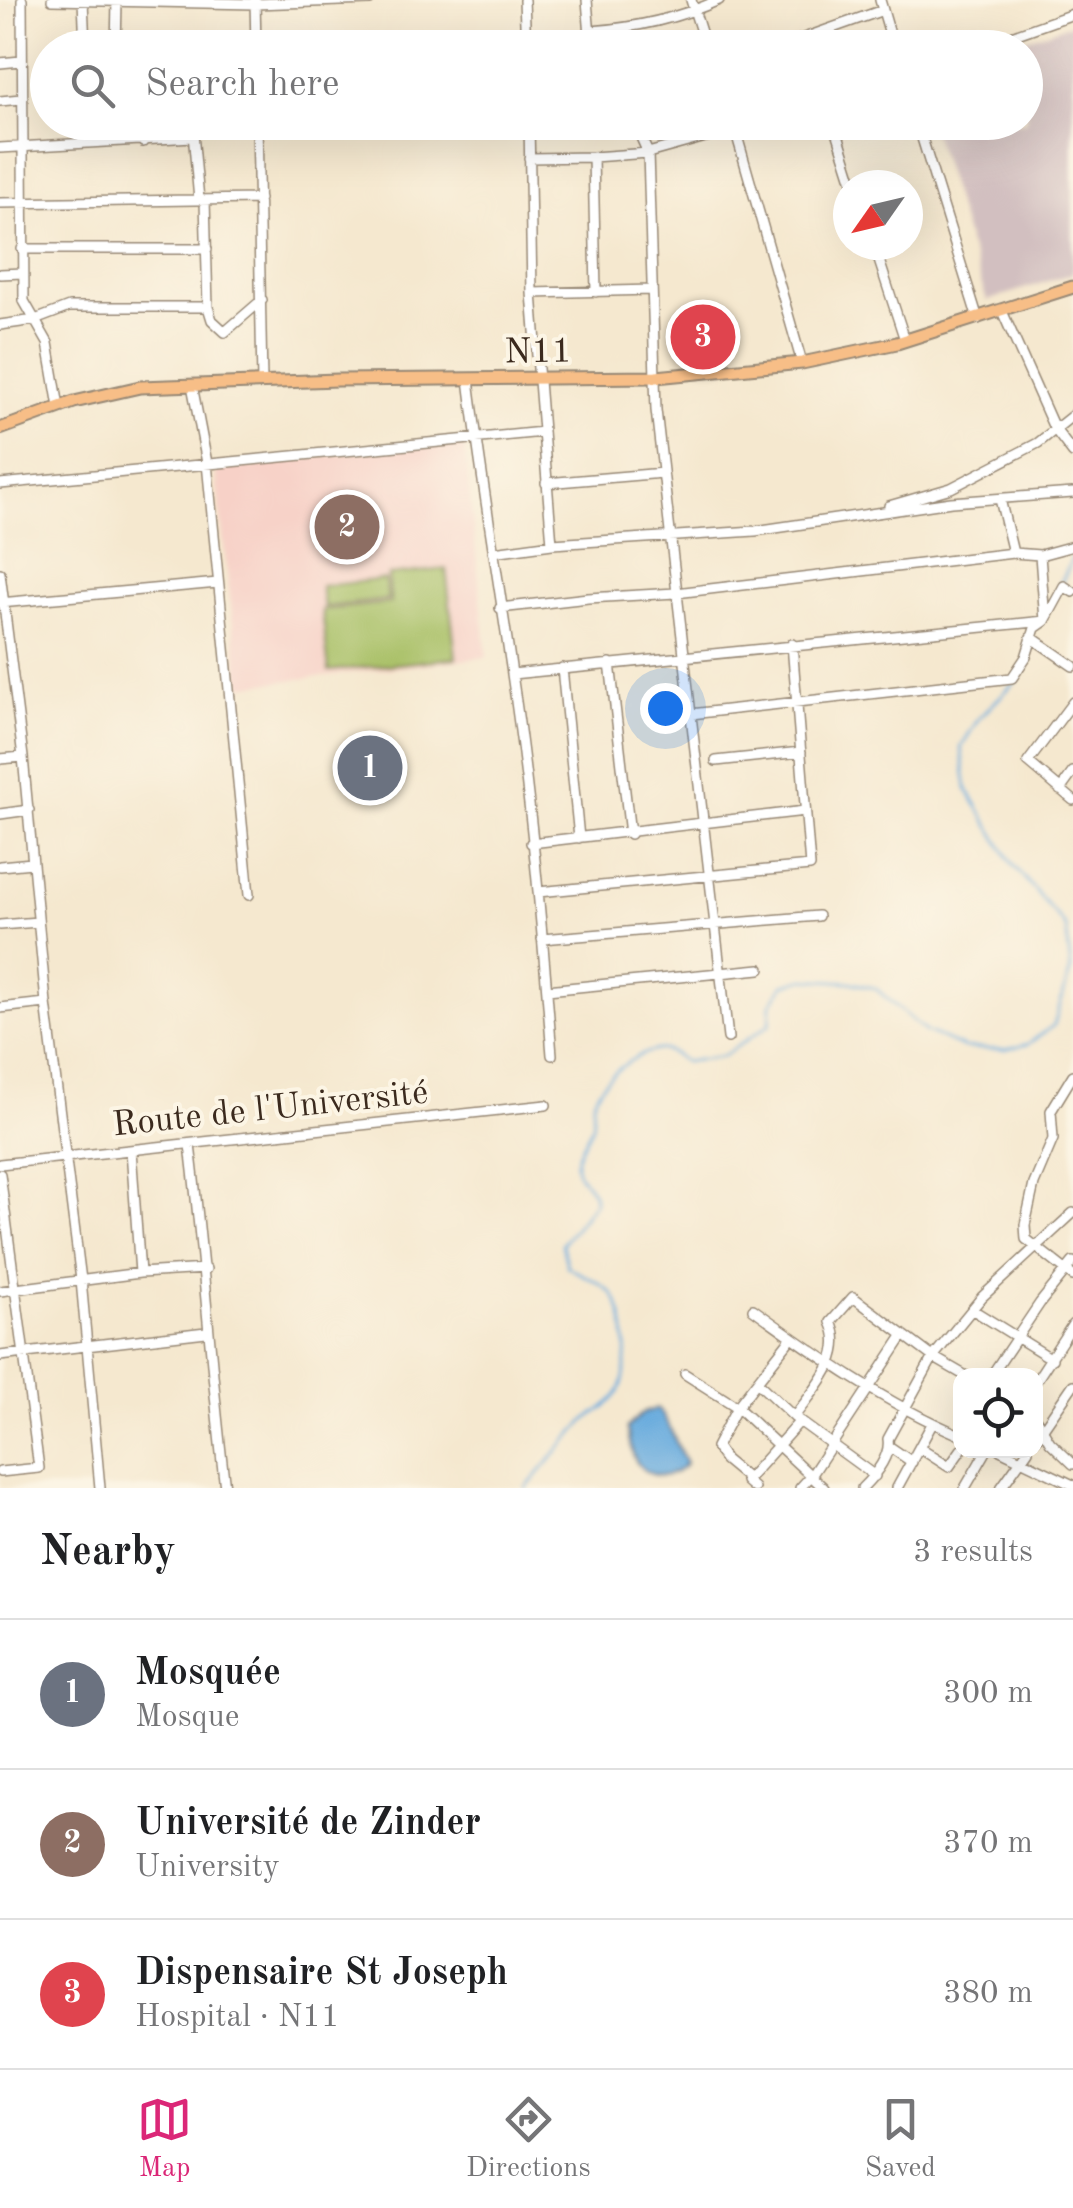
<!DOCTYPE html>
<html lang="en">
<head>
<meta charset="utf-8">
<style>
	body { margin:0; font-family:"Old Standard TT",serif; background:#f6f6f6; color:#202124 }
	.controls { position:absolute; right:30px; bottom:30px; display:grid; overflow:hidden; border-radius:20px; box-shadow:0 10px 40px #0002 }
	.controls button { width:90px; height:90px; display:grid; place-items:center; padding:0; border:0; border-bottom:2px solid #e0e0e0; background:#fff; color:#202124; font:50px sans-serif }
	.compass { position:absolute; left:833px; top:170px; width:90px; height:90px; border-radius:50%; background:#fff; box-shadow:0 10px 40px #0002; rotate:236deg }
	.you { position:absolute; left:665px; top:708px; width:35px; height:35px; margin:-25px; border:8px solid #fff; border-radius:50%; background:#1a73e8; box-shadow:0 0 0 15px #1a73e833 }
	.badge { display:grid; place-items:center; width:65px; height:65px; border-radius:50%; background:#db2777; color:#fff; font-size:32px; font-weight:700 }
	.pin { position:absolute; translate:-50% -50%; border:5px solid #fff; box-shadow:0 2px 10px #0006 }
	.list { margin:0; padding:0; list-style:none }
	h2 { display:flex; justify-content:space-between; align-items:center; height:130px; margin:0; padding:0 40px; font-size:42px }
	h2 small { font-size:32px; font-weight:400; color:#757577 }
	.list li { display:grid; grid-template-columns:65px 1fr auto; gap:30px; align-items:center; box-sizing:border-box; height:150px; padding:0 40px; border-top:2px solid #e0e0e0 }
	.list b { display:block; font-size:38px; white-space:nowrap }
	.list p { margin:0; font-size:32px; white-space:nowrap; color:#757577 }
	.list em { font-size:32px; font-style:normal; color:#757577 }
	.icon { flex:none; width:55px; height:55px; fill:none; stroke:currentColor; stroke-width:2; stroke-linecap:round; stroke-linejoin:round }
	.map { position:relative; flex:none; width:1073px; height:1488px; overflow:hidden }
	.search { position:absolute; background:#fff; box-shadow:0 10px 40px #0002; left:30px; right:30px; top:30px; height:110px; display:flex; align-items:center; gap:25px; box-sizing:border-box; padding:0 35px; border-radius:55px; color:#757577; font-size:38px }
	.sheet { height:580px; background:#fff }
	nav { display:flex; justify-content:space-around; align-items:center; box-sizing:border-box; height:140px; border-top:2px solid #e0e0e0; background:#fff; font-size:28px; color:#757577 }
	nav a { display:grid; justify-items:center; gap:5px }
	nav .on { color:#db2777 }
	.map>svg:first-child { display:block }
	.built { fill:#f7d1c7 }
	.industrial { fill:#d2bfc0 }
	.green { fill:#a7bf65; stroke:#717442; stroke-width:2.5 }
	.water { fill:#69acde; stroke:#526b7e; stroke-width:2.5 }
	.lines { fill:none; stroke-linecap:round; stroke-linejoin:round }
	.stream { stroke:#69acde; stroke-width:2.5 }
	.minor-casing { stroke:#988976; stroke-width:12 }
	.major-casing { stroke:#988976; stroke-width:15 }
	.minor { stroke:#fff; stroke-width:9 }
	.major { stroke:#f7be87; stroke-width:11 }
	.labels { text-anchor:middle; stroke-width:8; stroke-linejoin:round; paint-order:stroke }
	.street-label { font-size:35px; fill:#3b2a1e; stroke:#fcf5e5 }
</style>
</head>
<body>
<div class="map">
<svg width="1073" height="1488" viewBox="0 0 1073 1488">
	<rect width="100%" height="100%" fill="#fcf5e5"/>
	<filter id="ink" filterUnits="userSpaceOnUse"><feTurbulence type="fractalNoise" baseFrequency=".01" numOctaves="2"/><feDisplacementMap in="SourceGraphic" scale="20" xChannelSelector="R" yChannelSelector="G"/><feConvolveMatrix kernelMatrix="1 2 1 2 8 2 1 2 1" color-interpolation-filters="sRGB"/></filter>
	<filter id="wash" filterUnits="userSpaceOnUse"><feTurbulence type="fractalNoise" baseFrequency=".0048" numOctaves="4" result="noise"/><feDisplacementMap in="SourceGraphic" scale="40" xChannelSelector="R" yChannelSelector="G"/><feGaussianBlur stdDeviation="2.25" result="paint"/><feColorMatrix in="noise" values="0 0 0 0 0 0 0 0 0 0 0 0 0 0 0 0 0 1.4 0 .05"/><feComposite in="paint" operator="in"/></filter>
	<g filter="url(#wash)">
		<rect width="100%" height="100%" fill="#f5e8cf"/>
		<path class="built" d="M 464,442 L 487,657 L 240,686 L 215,468 L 247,464 L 255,467 L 263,463 L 425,445 L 431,448 L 434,445 Z"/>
		<path class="industrial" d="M 1073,23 L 1073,273 L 987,301 L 930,123 L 1026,122 L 1026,48 L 1002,47 Z"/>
		<path class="green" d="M 446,569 L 456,658 L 329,671 L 322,610 L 391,603 L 388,575 Z
			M 385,579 L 388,600 L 324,607 L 321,586 Z"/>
		<path class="water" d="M 658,1409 C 670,1423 676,1445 686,1463 C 673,1480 649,1480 636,1461 C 631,1452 629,1438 627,1428 L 644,1412 Z"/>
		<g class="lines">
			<path class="stream" d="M 1059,587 L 1073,557
				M 526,1488 C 545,1467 563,1443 583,1423 C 594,1412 609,1407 618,1393 C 631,1373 628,1315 613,1295 C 603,1282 581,1275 567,1266 L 562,1244 L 595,1202 C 595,1185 574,1178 576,1162 C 578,1149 587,1138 592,1126 C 594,1118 591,1110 593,1103 C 599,1080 633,1054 657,1050 C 668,1048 676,1056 685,1062 L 723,1056 L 770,1024 L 771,1004 L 784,985 L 805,979 L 850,982 L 875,988 L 926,1032 L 965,1048 L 1005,1050 L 1028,1044 L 1054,1025 L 1071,969 L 1066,927 L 1013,865 L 967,789 L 961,747 L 979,718 L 1018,679 L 1024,667"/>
		</g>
	</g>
	<g filter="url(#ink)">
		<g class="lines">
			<g class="minor-casing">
				<path id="minor" d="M 22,0 L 24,301 L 48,343 L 59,407
					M 52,0 L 255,4 L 370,0
					M 83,0 L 85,48
					M 255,0 L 256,48
					M 524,0 L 526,48
					M 587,0 L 591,48
					M 691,0 L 706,48
					M 880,0 L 894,48
					M 591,31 C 634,28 679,18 719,0
					M 116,48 L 117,1
					M 776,48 L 883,10
					M 978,48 L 1073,14
					M 0,63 L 21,61
					M 0,101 L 21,99
					M 87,122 L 87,143
					M 141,122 L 143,142
					M 192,122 L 199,200
					M 257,122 L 262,382
					M 529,122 L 532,293 L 552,544
					M 634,122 L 648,153 L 656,410 L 728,1038
					M 733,122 L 802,363
					M 834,122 L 854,185
					M 917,122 L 978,319
					M 0,148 L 193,137
					M 529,158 L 593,157
					M 205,200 L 208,307 L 212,320 L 225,332 L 262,300
					M 0,203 L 259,199
					M 874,245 L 905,340
					M 22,249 L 207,249
					M 0,274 L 23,273
					M 596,292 L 593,157 L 648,153 L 760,122
					M 532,293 L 652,290
					M 1002,311 L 1054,428 L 1073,453
					M 0,325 L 35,320 L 69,307 L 208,307
					M 469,379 C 481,478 498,576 512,674 C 531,800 542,928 552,1055
					M 192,385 L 207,463 L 249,895
					M 546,483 L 663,473
					M 0,484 L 543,432
					M 1000,499 L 1013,553
					M 889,506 L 951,488 L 1038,443 L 1073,415
					M 493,552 L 552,544 L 755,531 L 951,502 L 1073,493
					M 0,573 L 23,757 L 46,1003 L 81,1280 L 100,1488
					M 0,603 L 218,583
					M 500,608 L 588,598 L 676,593 L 1013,553 L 1040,555 L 1073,546
					M 1031,637 L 1073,666
					M 610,663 L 630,834
					M 562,668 L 579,838
					M 512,674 L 1045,621 L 1040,555
					M 1073,702 L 1028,762 L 1073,800
					M 691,714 L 1012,678 L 1026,657 L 1035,628 L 1045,621 L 1064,586 L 1073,592
					M 0,759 L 23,757
					M 716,761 L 801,752
					M 1060,790 L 1073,772
					M 0,814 L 29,810
					M 531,843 L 805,811
					M 0,866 L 32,863
					M 538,892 L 810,866 L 792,644
					M 0,925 L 38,922
					M 542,939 L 818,916
					M 547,990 L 760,969
					M 0,1008 L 46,1003
					M 1073,1075 L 1051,1111 L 1053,1139 L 1034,1184 L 1025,1225 L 1026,1239 L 1073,1276
					M 190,1145 C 204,1259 211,1373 225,1488
					M 131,1150 L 140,1273
					M 0,1164 L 546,1105
					M 0,1174 L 39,1468 L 0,1472
					M 0,1291 L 140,1273 L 206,1269
					M 753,1309 C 818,1356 886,1404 960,1435
					M 973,1310 L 1052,1359
					M 0,1356 L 206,1332
					M 685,1374 L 737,1407 L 811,1476 L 800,1488
					M 991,1376 L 1040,1303 L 1073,1262
					M 1036,1381 L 1073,1324
					M 758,1383 L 794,1417 L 875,1476
					M 794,1417 C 814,1389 848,1357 831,1322 L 853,1297 L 933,1357 L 966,1376
					M 1036,1419 L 1050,1442 L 1073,1464
					M 1036,1439 L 1073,1385
					M 890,1447 L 912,1462
					M 921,1449 L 949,1467 L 961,1450
					M 1000,1450 L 1073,1485
					M 748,1479 L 725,1460 L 716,1447 L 737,1407 L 792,1337
					M 754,1488 L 746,1481 L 800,1421
					M 824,1488 L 811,1476 L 903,1336
					M 862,1488 C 874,1476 891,1457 888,1439 L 933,1357 L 982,1297 L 1073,1213
					M 897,1488 L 932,1424
					M 965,1488 L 987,1450
					M 1001,1488 L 1028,1450"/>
			</g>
			<g class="major-casing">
				<path id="major" d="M 0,429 L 74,402 L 140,387 L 338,380 L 656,377 L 802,363 L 897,343 L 1073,287"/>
			</g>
			<use href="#minor" class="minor"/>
			<use href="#major" class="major"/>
		</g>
	</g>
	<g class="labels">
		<g class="street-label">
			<text transform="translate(538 350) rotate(-1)" y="12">N11</text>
			<text transform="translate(270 1107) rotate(-6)" y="12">Route de l'Université</text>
		</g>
	</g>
</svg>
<div class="controls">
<button><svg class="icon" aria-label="locate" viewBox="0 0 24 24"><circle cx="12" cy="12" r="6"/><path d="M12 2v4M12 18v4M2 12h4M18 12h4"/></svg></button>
</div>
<svg class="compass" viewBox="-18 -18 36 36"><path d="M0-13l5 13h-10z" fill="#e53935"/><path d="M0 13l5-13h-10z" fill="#757577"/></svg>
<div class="you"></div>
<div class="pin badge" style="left:370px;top:768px;background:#6b7280">1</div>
<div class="pin badge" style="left:347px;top:527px;background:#8d6e63">2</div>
<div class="pin badge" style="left:703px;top:337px;background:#e0444e">3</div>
<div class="search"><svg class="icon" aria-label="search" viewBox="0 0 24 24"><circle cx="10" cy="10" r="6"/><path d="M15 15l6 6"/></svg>Search here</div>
</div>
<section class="sheet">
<h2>Nearby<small>3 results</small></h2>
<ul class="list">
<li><span class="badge" style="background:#6b7280">1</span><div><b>Mosquée</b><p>Mosque</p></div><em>300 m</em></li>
<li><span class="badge" style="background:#8d6e63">2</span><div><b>Université de Zinder</b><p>University</p></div><em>370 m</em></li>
<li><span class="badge" style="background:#e0444e">3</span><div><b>Dispensaire St Joseph</b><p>Hospital · N11</p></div><em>380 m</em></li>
</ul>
</section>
<nav>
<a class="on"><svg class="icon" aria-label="map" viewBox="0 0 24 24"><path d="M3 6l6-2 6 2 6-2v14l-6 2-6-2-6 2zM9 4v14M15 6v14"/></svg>Map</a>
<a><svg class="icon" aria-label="directions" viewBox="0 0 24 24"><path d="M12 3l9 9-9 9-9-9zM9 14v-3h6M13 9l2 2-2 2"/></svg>Directions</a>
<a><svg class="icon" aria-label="saved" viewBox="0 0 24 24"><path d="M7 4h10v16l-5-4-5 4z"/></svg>Saved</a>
</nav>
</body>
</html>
